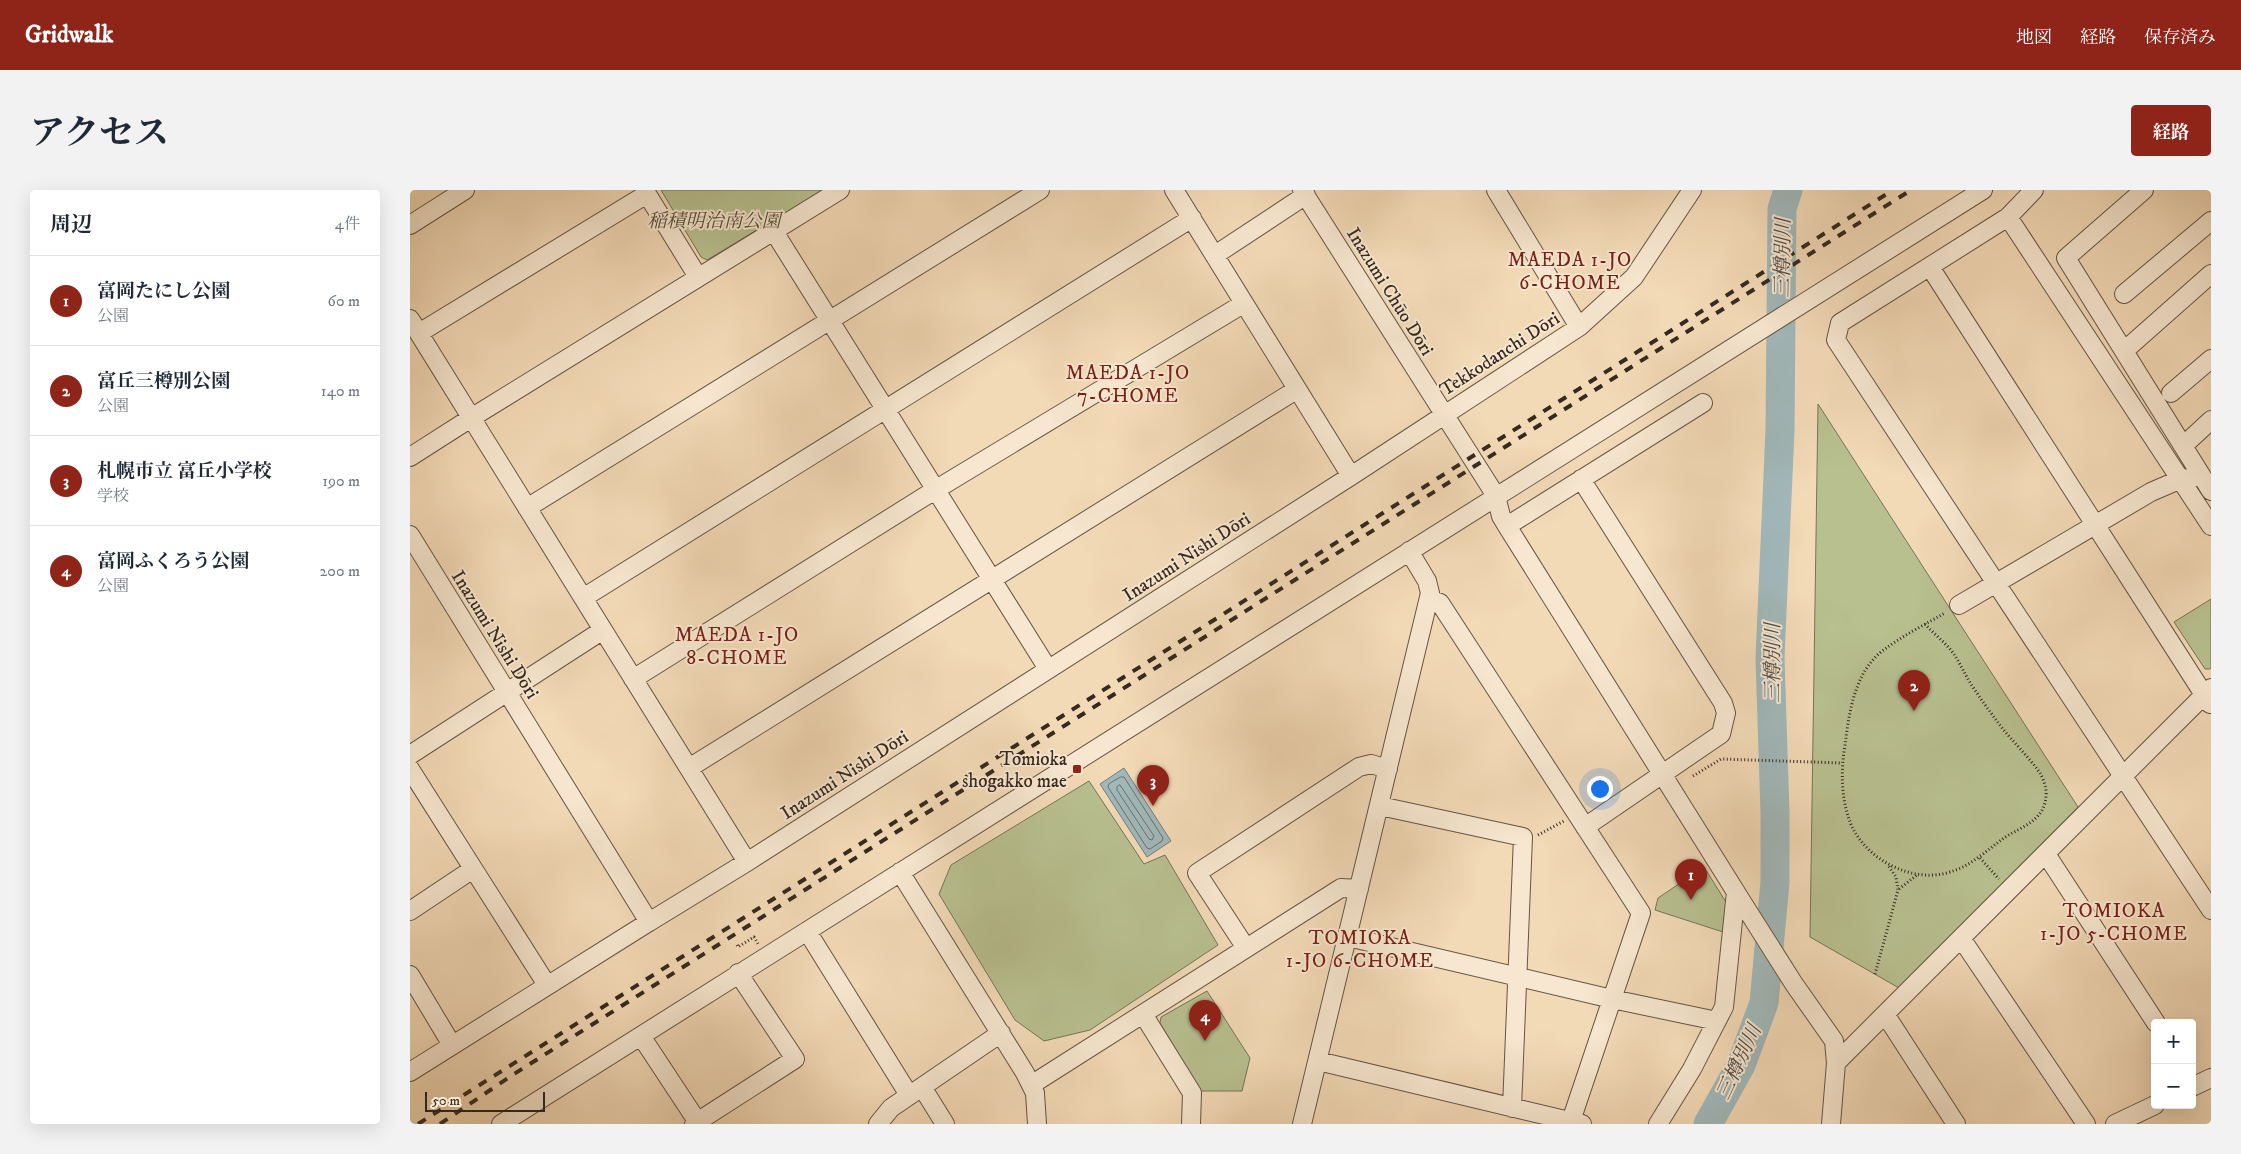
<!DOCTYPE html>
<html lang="ja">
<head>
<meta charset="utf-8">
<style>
	body { margin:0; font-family:"IM FELL DW Pica","Noto Serif JP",serif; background:#f2f2f3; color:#1f2937 }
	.controls { position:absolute; right:15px; bottom:15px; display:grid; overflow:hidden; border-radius:5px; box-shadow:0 5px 20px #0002 }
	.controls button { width:45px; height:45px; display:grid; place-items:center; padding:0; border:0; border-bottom:1px solid #e0e1e3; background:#fff; color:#1f2937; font:25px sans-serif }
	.scale { position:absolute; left:15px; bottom:12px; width:120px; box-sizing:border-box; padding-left:5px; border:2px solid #35291f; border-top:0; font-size:14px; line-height:18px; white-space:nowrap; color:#35291f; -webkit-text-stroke:4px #f7e7d0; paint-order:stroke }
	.you { position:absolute; left:1189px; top:598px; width:18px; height:18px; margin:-12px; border:4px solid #fff; border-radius:50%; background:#1a73e8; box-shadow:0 0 0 8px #1a73e833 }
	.badge { display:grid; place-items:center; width:32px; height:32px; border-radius:50%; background:#8f2418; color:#fff; font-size:16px; font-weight:700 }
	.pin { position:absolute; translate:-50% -41px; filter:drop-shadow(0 1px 2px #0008) }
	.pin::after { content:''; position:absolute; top:26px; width:18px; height:15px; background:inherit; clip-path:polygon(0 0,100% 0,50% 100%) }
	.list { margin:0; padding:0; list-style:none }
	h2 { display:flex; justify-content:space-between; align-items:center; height:65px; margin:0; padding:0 20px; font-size:21px }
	h2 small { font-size:16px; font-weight:400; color:#747a83 }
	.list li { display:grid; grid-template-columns:32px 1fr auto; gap:15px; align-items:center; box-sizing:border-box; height:90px; padding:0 20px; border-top:1px solid #e0e1e3 }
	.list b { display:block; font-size:19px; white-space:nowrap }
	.list p { margin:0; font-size:16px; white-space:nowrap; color:#747a83 }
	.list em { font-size:16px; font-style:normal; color:#747a83 }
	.map { position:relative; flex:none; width:1801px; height:934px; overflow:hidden; border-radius:5px }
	header { display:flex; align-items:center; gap:30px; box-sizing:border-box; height:70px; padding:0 25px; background:#8f2418; color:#fff }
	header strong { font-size:24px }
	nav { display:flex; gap:28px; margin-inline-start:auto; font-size:18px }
	.intro { display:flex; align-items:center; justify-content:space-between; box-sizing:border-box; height:120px; padding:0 30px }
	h1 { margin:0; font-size:35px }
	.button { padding:12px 22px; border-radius:5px; background:#8f2418; color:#fff; font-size:18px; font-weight:700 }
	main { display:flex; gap:30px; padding:0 30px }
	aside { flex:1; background:#fff; border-radius:5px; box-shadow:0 5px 20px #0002 }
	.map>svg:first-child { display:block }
	.green { fill:#b8c090; stroke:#767458 }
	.water { fill:#a1b8ba; stroke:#767f7c }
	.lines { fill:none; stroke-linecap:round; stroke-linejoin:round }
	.shore { stroke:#6b706c; stroke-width:1 }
	.river { stroke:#a1b8ba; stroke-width:29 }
	.minor-casing { stroke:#645545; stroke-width:20 }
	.path { stroke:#35291f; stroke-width:3; stroke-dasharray:1 2.5; stroke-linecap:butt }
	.minor { stroke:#f7e7d0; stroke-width:18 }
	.rail { stroke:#35291f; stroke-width:4; stroke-dasharray:9 9; stroke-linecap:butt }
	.poi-dot { fill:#8f2418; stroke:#f7e7d0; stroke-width:2 }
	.labels { text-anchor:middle; stroke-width:4; stroke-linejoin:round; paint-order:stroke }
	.park-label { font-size:19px; font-style:italic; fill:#564f3b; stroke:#f7e7d0 }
	.street-label { font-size:19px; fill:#35291f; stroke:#f7e7d0 }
	.poi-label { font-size:19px; fill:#35291f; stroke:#f7e7d0; text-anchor:end }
	.water-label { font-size:20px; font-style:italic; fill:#504d46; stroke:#f7e7d0 }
	.neighbourhood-label { font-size:20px; letter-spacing:1px; fill:#7a1f14; stroke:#f7e7d0 }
</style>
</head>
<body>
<header>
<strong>Gridwalk</strong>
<nav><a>地図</a><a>経路</a><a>保存済み</a></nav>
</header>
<div class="intro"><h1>アクセス</h1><a class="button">経路</a></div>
<main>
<aside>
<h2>周辺<small>4件</small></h2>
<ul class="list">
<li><span class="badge">1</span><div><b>富岡たにし公園</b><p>公園</p></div><em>60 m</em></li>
<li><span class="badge">2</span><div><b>富丘三樽別公園</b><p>公園</p></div><em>140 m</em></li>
<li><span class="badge">3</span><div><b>札幌市立 富丘小学校</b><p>学校</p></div><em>190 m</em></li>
<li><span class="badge">4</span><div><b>富岡ふくろう公園</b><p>公園</p></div><em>200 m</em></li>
</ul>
</aside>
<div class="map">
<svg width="1801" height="934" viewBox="0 0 1801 934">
	<rect width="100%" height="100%" fill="#f3dab7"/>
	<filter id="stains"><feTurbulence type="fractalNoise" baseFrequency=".004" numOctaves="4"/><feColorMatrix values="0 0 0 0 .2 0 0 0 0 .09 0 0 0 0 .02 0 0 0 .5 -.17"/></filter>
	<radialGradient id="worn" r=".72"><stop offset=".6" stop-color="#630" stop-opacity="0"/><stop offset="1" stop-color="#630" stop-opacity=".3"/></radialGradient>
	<path class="green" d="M 251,0 L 413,0 L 297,70 L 291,67 Z
		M 1408,214 L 1668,617 L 1489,798 L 1400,747 Z
		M 1801,409 L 1801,478 L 1800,479 L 1795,479 L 1764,432 Z
		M 679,591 L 734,674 L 755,665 L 808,755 L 680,840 L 634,851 L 605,830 L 529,704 L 541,675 Z
		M 1294,677 L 1316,712 L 1313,742 L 1245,720 L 1248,708 Z
		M 797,801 L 840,868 L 832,901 L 790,901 L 750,833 L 751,827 Z"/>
	<path class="water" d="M 714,578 L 761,651 L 737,667 L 690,594 Z"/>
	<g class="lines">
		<path class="shore" d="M 711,587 L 714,587 L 753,648 L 752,651 L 740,659 L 737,658 L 698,597 L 699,594 Z
			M 710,595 L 744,646 L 742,650 L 739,649 L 707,600 L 707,597 Z"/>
		<path class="river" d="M 1298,934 L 1331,875 L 1354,813 L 1365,692 L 1365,623 L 1360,468 L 1370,240 L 1372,19 L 1378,0"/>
		<g class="minor-casing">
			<path id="minor" d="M 764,0 L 941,286
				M 892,0 L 1086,306 L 1091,326 L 1097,336 L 1334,715 L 1384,794 L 1424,851 L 1426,873 L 1421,934
				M 1086,0 L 1169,137
				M 1624,0 L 1598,27 L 1430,133 L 1426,150 L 1801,720
				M 1734,0 L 1656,68 L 1801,301
				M 1598,27 L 1801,336
				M 0,35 L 55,0
				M 363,40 L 638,479
				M 805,65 L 896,5
				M 1520,77 L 1800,514
				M 1714,104 L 1801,31
				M 0,129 L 337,672
				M 9,143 L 237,4 L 288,87
				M 1714,161 L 1801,84
				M 1761,203 L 1801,169
				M 1773,256 L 1801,230
				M 0,267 L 61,228 L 430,0
				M 1171,289 L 1313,513 L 1316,523 L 1311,544 L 1175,637
				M 117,318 L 630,0
				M 1097,336 L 1293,213
				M 0,345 L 239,732 L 337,672 L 941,286 L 1169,137 L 1224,87 L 1282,0
				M 173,408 L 782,28
				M 1019,409 L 1030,413 L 1231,723 L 1161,931
				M 1549,415 L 1741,302 L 1771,289 L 1782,288
				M 223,489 L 525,300 L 833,114
				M 0,565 L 193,440
				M 279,578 L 886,200
				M 0,579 L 137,795
				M 970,616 L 1113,647 L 1102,918
				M 1636,664 L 1746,833
				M 490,682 L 615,883 L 625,903 L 627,934
				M 0,721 L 63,679
				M 397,741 L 499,905
				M 938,747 L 1202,809 L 1307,831
				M 1551,748 L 1676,934
				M 836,758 L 787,683 L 949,577 L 961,574 L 978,579
				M 0,785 L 42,855
				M 733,824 L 782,903 L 781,934
				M 1475,824 L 1546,934
				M 231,846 L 289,934
				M 908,871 L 1172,934
				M 1426,873 L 1801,498
				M 0,882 L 239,732
				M 621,895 L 931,698 L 949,699
				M 512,897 L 535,934
				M 1782,897 L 1801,888
				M 91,934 L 1573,0
				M 284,934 L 385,869 L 328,783
				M 468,934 L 481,918 L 591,843
				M 892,934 L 1020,403 L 1017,391 L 999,361
				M 1248,934 L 1282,879 L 1314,817 L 1326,702
				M 1705,934 L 1745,915"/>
		</g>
		<path class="path" d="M 1515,434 C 1524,444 1536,453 1544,464 C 1552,477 1558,491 1567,503 C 1574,514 1582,524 1589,534 C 1602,551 1618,566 1630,583 C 1633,588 1637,599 1636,605 C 1635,631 1612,636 1594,648 C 1577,660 1561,676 1540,682 C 1500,695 1449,666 1438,626 C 1431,603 1431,579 1435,555 C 1439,524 1444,484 1471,462 C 1490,447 1514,435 1535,423
			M 1283,586 L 1311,569 L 1432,573
			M 1128,645 L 1154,631
			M 1570,668 L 1589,689
			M 1489,699 L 1507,685
			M 327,755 L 328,757 L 344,747 L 348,754
			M 1465,784 L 1488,700 L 1486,687 L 1478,675"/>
		<use href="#minor" class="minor"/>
		<path class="rail" d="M 8,934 L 1483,0
			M 30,934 L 104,884 L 1501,0"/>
	</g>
	<rect class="poi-dot" x="662" y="574" width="10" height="10" rx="2.5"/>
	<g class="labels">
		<g class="park-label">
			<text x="304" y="37">稲積明治南公園</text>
		</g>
		<g class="street-label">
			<text transform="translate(981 101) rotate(58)" y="7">Inazumi Chūo Dōri</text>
			<text transform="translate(1089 163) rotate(-33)" y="7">Tekkodanchi Dōri</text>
			<text transform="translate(776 366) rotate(-33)" y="7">Inazumi Nishi Dōri</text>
			<text transform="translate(86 444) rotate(58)" y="7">Inazumi Nishi Dōri</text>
			<text transform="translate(434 584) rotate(-33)" y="7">Inazumi Nishi Dōri</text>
		</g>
		<g class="poi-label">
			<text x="657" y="575">Tomioka<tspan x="657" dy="22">shogakko mae</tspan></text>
		</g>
		<g class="water-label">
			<text transform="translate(1372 68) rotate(-89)" y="7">三樽別川</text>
			<text transform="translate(1362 473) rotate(-90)" y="7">三樽別川</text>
			<text transform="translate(1328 872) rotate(-65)" y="7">三樽別川</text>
		</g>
		<g class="neighbourhood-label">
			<text x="1160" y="76">MAEDA 1-JO<tspan x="1160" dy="23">6-CHOME</tspan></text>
			<text x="718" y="189">MAEDA 1-JO<tspan x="718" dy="23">7-CHOME</tspan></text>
			<text x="327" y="451">MAEDA 1-JO<tspan x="327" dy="23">8-CHOME</tspan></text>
			<text x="1704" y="727">TOMIOKA<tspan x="1704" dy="23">1-JO 5-CHOME</tspan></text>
			<text x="950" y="754">TOMIOKA<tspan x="950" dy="23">1-JO 6-CHOME</tspan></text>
		</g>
	</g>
	<rect width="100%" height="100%" filter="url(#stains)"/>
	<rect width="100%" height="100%" fill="url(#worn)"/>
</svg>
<div class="controls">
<button>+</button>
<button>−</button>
</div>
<div class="scale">50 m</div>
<div class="you"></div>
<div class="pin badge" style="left:1281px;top:710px">1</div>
<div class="pin badge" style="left:1504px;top:521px">2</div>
<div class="pin badge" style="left:743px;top:616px">3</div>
<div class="pin badge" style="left:795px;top:851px">4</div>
</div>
</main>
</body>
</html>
